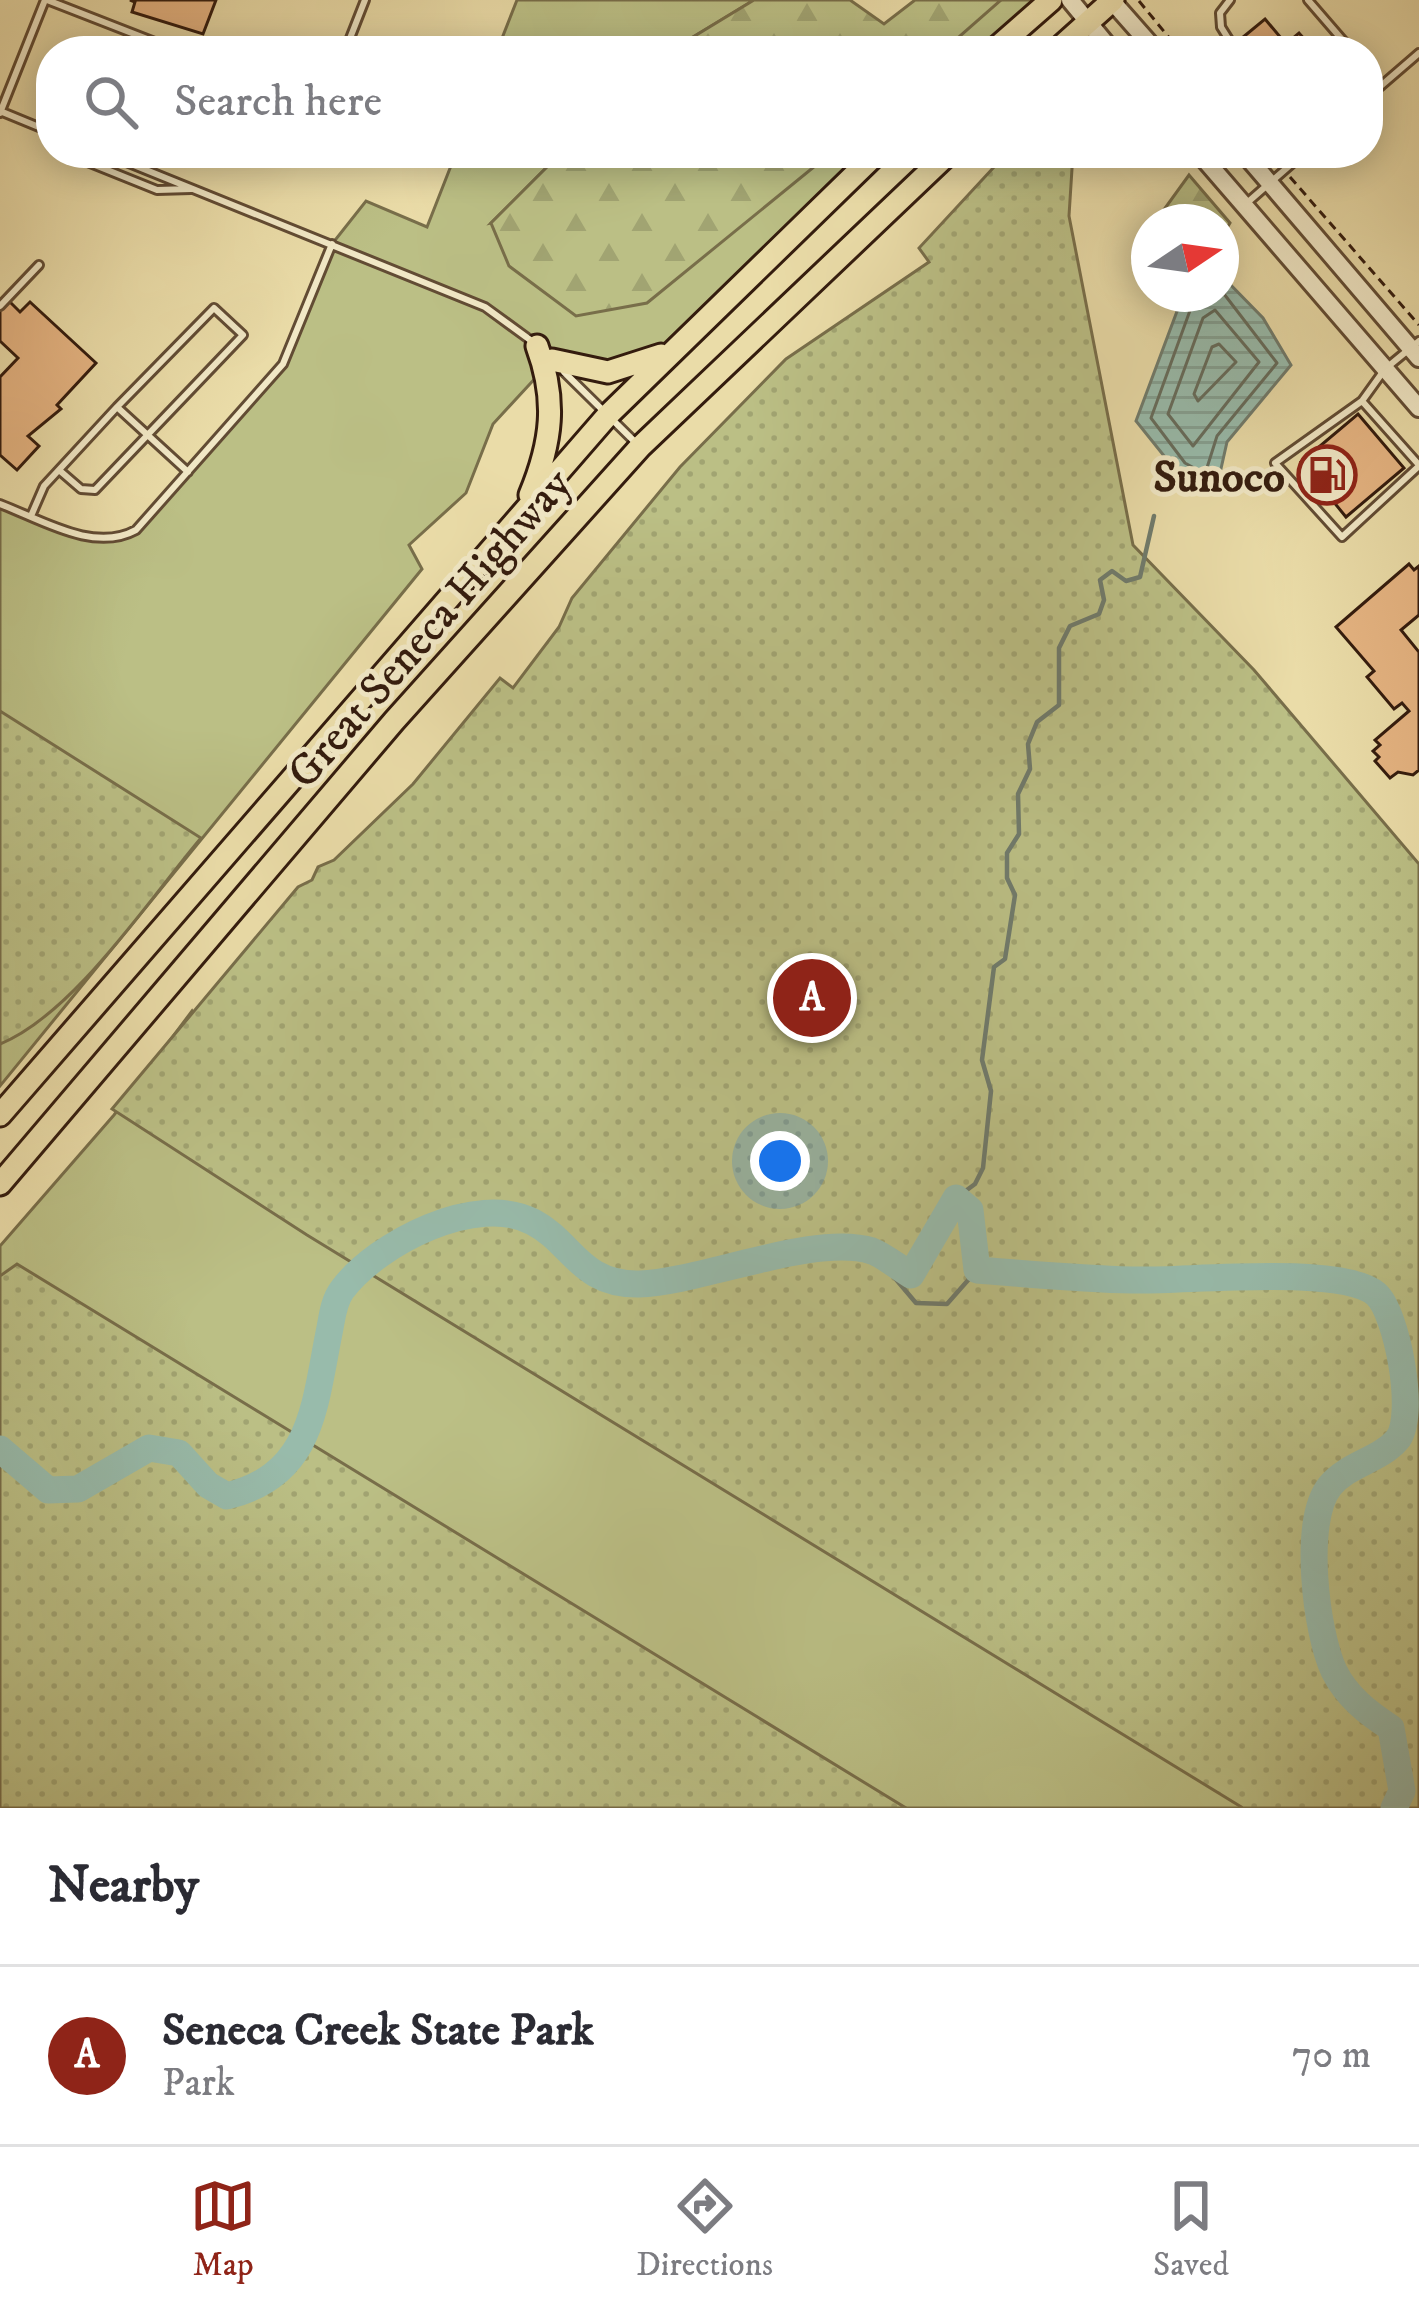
<!DOCTYPE html>
<html lang="en">
<head>
<meta charset="utf-8">
<style>
	body { margin:0; font-family:"IM FELL DW Pica",serif; background:#f7f7f7; color:#2b2b33 }
	.compass { position:absolute; left:1131px; top:204px; width:108px; height:108px; border-radius:50%; background:#fff; box-shadow:0 6px 30px #0003; rotate:77deg }
	.you { position:absolute; left:780px; top:1161px; width:42px; height:42px; margin:-30px; border:9px solid #fff; border-radius:50%; background:#1a73e8; box-shadow:0 0 0 18px #1a73e833 }
	.badge { display:grid; place-items:center; width:78px; height:78px; border-radius:50%; background:#8f2418; color:#fff; font-size:39px; font-weight:700 }
	.pin { position:absolute; translate:-50% -50%; border:6px solid #fff; box-shadow:0 3px 12px #0006 }
	.list { margin:0; padding:0; list-style:none }
	h2 { display:flex; justify-content:space-between; align-items:center; height:156px; margin:0; padding:0 48px; font-size:51px }
	h2 small { font-size:39px; font-weight:400; color:#7c7c81 }
	.list li { display:grid; grid-template-columns:78px 1fr auto; gap:36px; align-items:center; box-sizing:border-box; height:180px; padding:0 48px; border-top:3px solid #e1e1e2 }
	.list b { display:block; font-size:45px; white-space:nowrap }
	.list p { margin:0; font-size:39px; white-space:nowrap; color:#7c7c81 }
	.list em { font-size:39px; font-style:normal; color:#7c7c81 }
	.icon { flex:none; width:66px; height:66px; fill:none; stroke:currentColor; stroke-width:2; stroke-linecap:round; stroke-linejoin:round }
	.map { position:relative; flex:none; width:1419px; height:1808px; overflow:hidden }
	.search { position:absolute; background:#fff; box-shadow:0 6px 30px #0003; left:36px; right:36px; top:36px; height:132px; display:flex; align-items:center; gap:30px; box-sizing:border-box; padding:0 42px; border-radius:48px; color:#7c7c81; font-size:45px }
	.sheet { height:336px; background:#fff }
	nav { display:flex; justify-content:space-around; align-items:center; box-sizing:border-box; height:168px; border-top:3px solid #e1e1e2; background:#fff; font-size:33px; color:#7c7c81 }
	nav a { display:grid; justify-items:center; gap:6px }
	nav .on { color:#8f2418 }
	.map>svg:first-child { display:block }
	.grass { fill:#bbbf85; stroke:#786e4a; stroke-width:3 }
	.forest { fill:url(#forest-firs); stroke:#786e4a; stroke-width:3 }
	.park { fill:url(#park-dots); stroke:#786e4a; stroke-width:3 }
	.water { fill:url(#water-rules); stroke:#707b6c; stroke-width:3 }
	.lines { fill:none; stroke-linecap:round; stroke-linejoin:round }
	.shore { stroke:#666c5c; stroke-width:3 }
	.stream { stroke:#707b6c; stroke-width:4.5 }
	.river { stroke:#98bbab; stroke-width:27 }
	.building { fill:#e5b482; stroke:#341c0e; stroke-width:3 }
	.service-casing { stroke:#624c34; stroke-width:12 }
	.tertiary-casing { stroke:#624c34; stroke-width:22 }
	.primary-casing { stroke:#341c0e; stroke-width:27 }
	.path { stroke:#341c0e; stroke-width:3; stroke-dasharray:9 6; stroke-linecap:butt }
	.service { stroke:#f1e8c6; stroke-width:6 }
	.tertiary { stroke:#f1e8c6; stroke-width:16 }
	.primary { stroke:#eadca8; stroke-width:21 }
	.labels { text-anchor:middle; stroke-width:10; stroke-linejoin:round; paint-order:stroke }
	.poi-label { font-size:45px; font-weight:bold; fill:#341c0e; stroke:#f1e8c6; text-anchor:end }
	.street-label { font-size:45px; fill:#341c0e; stroke:#f1e8c6 }
</style>
</head>
<body>
<div class="map">
<svg width="1419" height="1808" viewBox="0 0 1419 1808">
	<defs>
		<pattern id="forest-firs" width="22" height="20" patternUnits="userSpaceOnUse" patternTransform="scale(3)"><rect width="22" height="20" fill="#bbbf85"/><path d="M5 1l3.5 6h-7zM16 11l3.5 6h-7z" fill="#a1a472"/></pattern>
		<pattern id="park-dots" width="8" height="8" patternUnits="userSpaceOnUse" patternTransform="scale(3)"><rect width="8" height="8" fill="#bbbf85"/><path d="M2 2h.1M6 6h.1" fill="none" stroke="#a1a472" stroke-width="1.8" stroke-linecap="round"/></pattern>
		<pattern id="water-rules" width="6" height="5" patternUnits="userSpaceOnUse" patternTransform="scale(3)"><rect width="6" height="5" fill="#98bbab"/><path d="M0 2.5h6" fill="none" stroke="#84a092"/></pattern>
	</defs>
	<rect width="100%" height="100%" fill="#eadca8"/>
	<filter id="stains"><feTurbulence type="fractalNoise" baseFrequency=".00167" numOctaves="4"/><feColorMatrix values="0 0 0 0 .2 0 0 0 0 .09 0 0 0 0 .02 0 0 0 .5 -.17"/></filter>
	<radialGradient id="worn" r=".72"><stop offset=".6" stop-color="#630" stop-opacity="0"/><stop offset="1" stop-color="#630" stop-opacity=".3"/></radialGradient>
	<path class="grass" d="M 517,0 L 754,0 L 670,51 L 497,51 Z
		M 997,0 L 1055,0 L 999,51 L 942,51 Z
		M 456,153 L 561,153 L 491,223 L 824,153 L 888,153 L 672,349 L 625,368 L 552,360 L 493,424 L 466,493 L 409,545 L 422,569 L 0,1086 L 0,504 C 42,520 94,553 136,530 L 283,364 L 332,244 L 366,201 L 427,227 Z
		M 192,1011 L 246,1109 L 1413,1808 L 892,1808 L 0,1377 L 0,1246 L 114,1115 Z"/>
	<path class="forest" d="M 754,0 L 850,0 L 884,24 L 915,0 L 1001,0 L 943,51 L 670,51 Z
		M 561,153 L 831,153 L 647,303 L 576,316 L 509,266 L 491,223 Z
		M 1189,175 L 1230,223 L 1221,238 L 1221,222 L 1155,222 Z"/>
	<path class="park" d="M 1007,153 L 1073,153 L 1069,216 L 1133,545 L 1254,670 L 1419,864 L 1419,1808 L 1243,1808 L 307,1235 L 112,1109 L 298,887 L 312,880 L 318,867 L 334,860 L 413,784 L 500,678 L 513,688 L 559,627 L 572,598 L 680,467 L 786,359 L 929,262 L 919,248 Z
		M 0,711 L 201,838 C 149,899 74,1014 0,1044 Z
		M 17,1264 L 906,1808 L 0,1808 L 0,1276 Z"/>
	<path class="water" d="M 1221,275 L 1263,318 L 1291,365 L 1227,442 L 1218,482 L 1207,487 L 1177,472 L 1136,421 L 1179,306 L 1187,294 L 1221,294 Z"/>
	<g class="lines">
		<path class="shore" d="M 1196,294 L 1151,418 L 1185,463 L 1205,474 L 1217,436 L 1277,363 L 1221,290
			M 1215,310 L 1259,362 L 1193,446 L 1168,414 L 1203,318 Z
			M 1219,344 L 1236,362 L 1198,401 L 1194,394 L 1212,347 Z"/>
		<path class="stream" d="M 956,1198 L 975,1184 L 983,1168 L 991,1091 L 982,1060 L 994,967 L 1005,959 L 1015,895 L 1007,878 L 1007,853 L 1019,834 L 1018,794 L 1030,769 L 1028,744 L 1037,722 L 1059,705 L 1059,648 L 1070,626 L 1099,614 L 1104,600 L 1100,580 L 1112,571 L 1126,581 L 1140,577 L 1154,516
			M 872,1251 L 916,1303 L 947,1304 L 977,1270"/>
		<path class="river" d="M 0,1449 L 48,1490 L 78,1489 L 149,1448 L 179,1453 L 208,1485 L 227,1496 C 312,1475 314,1408 329,1333 C 332,1319 333,1302 342,1290 C 377,1243 477,1192 533,1222 C 572,1242 580,1285 639,1284 C 702,1282 814,1233 872,1251 C 885,1256 899,1268 911,1275 L 956,1198 L 970,1210 L 977,1270 C 1029,1274 1081,1279 1132,1280 C 1183,1282 1341,1264 1376,1294 C 1397,1312 1417,1417 1397,1440 C 1380,1460 1348,1464 1330,1486 C 1302,1520 1316,1633 1334,1671 C 1347,1697 1368,1713 1391,1728 L 1402,1791 L 1394,1808"/>
	</g>
	<path class="building" d="M 130,0 L 216,0 L 203,34 L 132,12 L 135,2 Z
		M 1265,19 L 1286,44 L 1299,33 L 1315,51 L 1254,51 L 1242,38 Z
		M 8,300 L 20,312 L 30,302 L 96,363 L 57,405 L 61,409 L 28,436 L 39,446 L 17,470 L 0,455 L 0,377 L 18,358 L 0,341 L 0,309 Z
		M 1358,414 L 1404,468 L 1346,517 L 1301,462 Z
		M 1409,564 L 1414,570 L 1419,566 L 1419,615 L 1401,630 L 1419,652 L 1419,770 L 1413,775 L 1398,772 L 1390,778 L 1375,761 L 1379,757 L 1373,751 L 1380,745 L 1375,740 L 1409,711 L 1402,703 L 1394,709 L 1367,677 L 1374,671 L 1336,627 Z"/>
	<g class="lines">
		<g class="service-casing">
			<path id="service" d="M 47,0 L 178,51
				M 1230,0 L 1220,13 L 1221,27 L 1236,51
				M 1308,0 L 1352,51
				M 345,51 L 365,0
				M 1368,71 L 1381,86
				M 1368,97 L 1419,53
				M 0,111 L 51,132
				M 0,113 L 45,0
				M 47,130 L 51,142
				M 65,153 L 157,190 L 191,189
				M 104,153 L 485,307 L 533,342
				M 1248,202 L 1304,153
				M 0,306 L 39,265
				M 1419,341 L 1385,369 L 1362,401 L 1419,465
				M 564,372 L 636,443
				M 1362,401 L 1275,463 L 1342,537 L 1419,466
				M 59,470 L 81,489 L 95,490 L 243,335 L 214,308 L 117,407
				M 0,504 C 42,520 94,553 136,530 L 283,364 L 332,244
				M 31,516 L 44,486 L 117,407 L 188,472"/>
		</g>
		<g class="tertiary-casing">
			<path id="tertiary" d="M 1070,0 L 1112,51
				M 1111,0 L 1156,51
				M 1199,153 L 1419,408
				M 1244,153 L 1419,358"/>
		</g>
		<g class="primary-casing">
			<path id="primary" d="M 993,51 L 1051,0
				M 1056,51 L 1113,0
				M 552,360 L 608,372 L 661,355
				M 530,495 C 552,442 557,400 537,346
				M 0,1115 L 608,415 L 877,153
				M 0,1184 L 394,721 L 640,447 L 949,153"/>
		</g>
		<path class="path" d="M 1139,1 L 1180,51
			M 1269,153 L 1276,161
			M 1290,177 L 1419,325"/>
		<use href="#service" class="service"/>
		<use href="#tertiary" class="tertiary"/>
		<use href="#primary" class="primary"/>
	</g>
	<defs>
		<g id="fuel-ring" transform="scale(3)"><circle r="9.5" fill="#f1e8c6" stroke="#8f2418" stroke-width="1.5"/><path d="M-5.5-6h7V0h2V4h1.3V-2.5L3-4.5l.8-.8L6-3V5H2.5V1h-1V6h-7ZM-4.2-4.7v3.2H.2V-4.7Z" fill="#8f2418"/></g>
	</defs>
	<g fill-rule="evenodd">
		<use href="#fuel-ring" x="1327" y="475"/>
	</g>
	<g class="labels">
		<g class="poi-label">
			<text x="1285" y="491">Sunoco</text>
		</g>
		<g class="street-label">
			<text transform="translate(428 627) rotate(-49)" y="16">Great Seneca Highway</text>
		</g>
	</g>
	<rect width="100%" height="100%" filter="url(#stains)"/>
	<rect width="100%" height="100%" fill="url(#worn)"/>
</svg>
<svg class="compass" viewBox="-18 -18 36 36"><path d="M0-13l5 13h-10z" fill="#e53935"/><path d="M0 13l5-13h-10z" fill="#7c7c81"/></svg>
<div class="you"></div>
<div class="pin badge" style="left:812px;top:998px">A</div>
<div class="search"><svg class="icon" aria-label="search" viewBox="0 0 24 24"><circle cx="10" cy="10" r="6"/><path d="M15 15l6 6"/></svg>Search here</div>
</div>
<section class="sheet">
<h2>Nearby<small></small></h2>
<ul class="list">
<li><span class="badge">A</span><div><b>Seneca Creek State Park</b><p>Park</p></div><em>70 m</em></li>
</ul>
</section>
<nav>
<a class="on"><svg class="icon" aria-label="map" viewBox="0 0 24 24"><path d="M3 6l6-2 6 2 6-2v14l-6 2-6-2-6 2zM9 4v14M15 6v14"/></svg>Map</a>
<a><svg class="icon" aria-label="directions" viewBox="0 0 24 24"><path d="M12 3l9 9-9 9-9-9zM9 14v-3h6M13 9l2 2-2 2"/></svg>Directions</a>
<a><svg class="icon" aria-label="saved" viewBox="0 0 24 24"><path d="M7 4h10v16l-5-4-5 4z"/></svg>Saved</a>
</nav>
</body>
</html>
